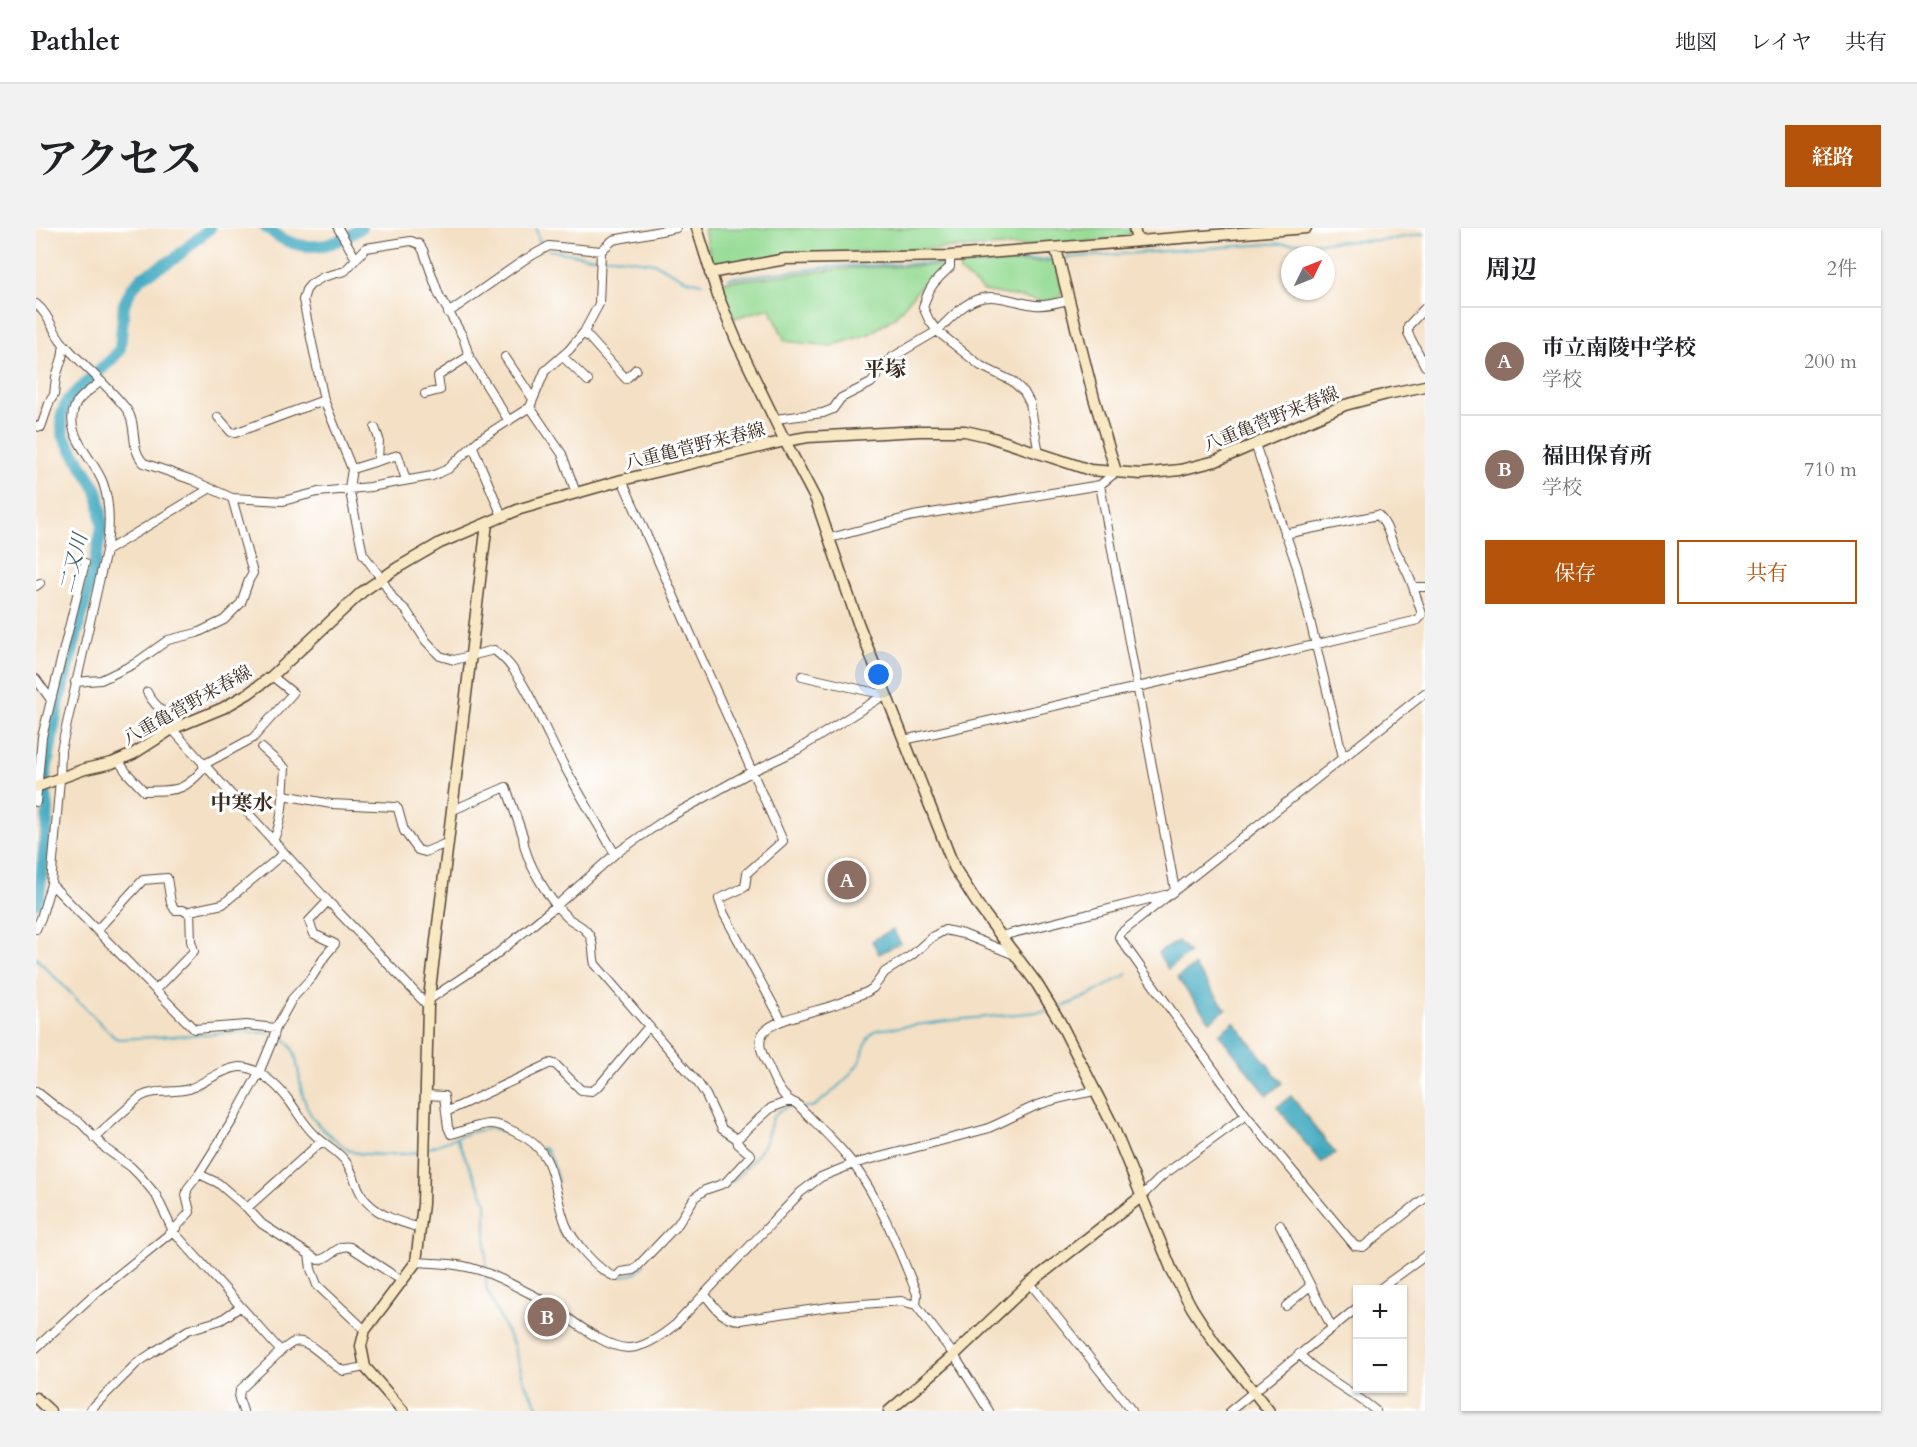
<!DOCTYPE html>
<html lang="ja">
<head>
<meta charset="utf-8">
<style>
	body { margin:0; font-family:Cardo,"Noto Serif JP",serif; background:#f2f2f2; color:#202124 }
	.controls { position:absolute; right:18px; bottom:18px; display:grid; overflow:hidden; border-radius:0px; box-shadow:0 2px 4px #0004 }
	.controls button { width:54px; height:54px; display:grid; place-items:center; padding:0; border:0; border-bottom:2px solid #e0e0e0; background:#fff; color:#202124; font:30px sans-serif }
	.compass { position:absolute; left:1245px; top:18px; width:54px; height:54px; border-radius:50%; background:#fff; box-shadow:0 2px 4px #0004; rotate:47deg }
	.you { position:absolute; left:843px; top:447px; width:21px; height:21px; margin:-15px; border:4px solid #fff; border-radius:50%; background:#1a73e8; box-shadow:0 0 0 9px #1a73e833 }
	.badge { display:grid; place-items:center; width:39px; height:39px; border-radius:50%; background:#b45309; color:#fff; font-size:20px; font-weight:700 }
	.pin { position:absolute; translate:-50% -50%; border:3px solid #fff; box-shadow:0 2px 6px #0006 }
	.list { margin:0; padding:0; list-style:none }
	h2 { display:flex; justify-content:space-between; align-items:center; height:78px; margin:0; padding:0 24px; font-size:26px }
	h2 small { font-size:20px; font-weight:400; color:#757577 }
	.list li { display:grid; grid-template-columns:39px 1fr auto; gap:18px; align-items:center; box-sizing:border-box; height:108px; padding:0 24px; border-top:2px solid #e0e0e0 }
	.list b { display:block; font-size:22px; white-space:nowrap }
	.list p { margin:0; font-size:20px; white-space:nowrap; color:#757577 }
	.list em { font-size:20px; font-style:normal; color:#757577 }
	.actions { display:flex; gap:12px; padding:18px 24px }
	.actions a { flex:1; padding:14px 0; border:2px solid #b45309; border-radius:0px; text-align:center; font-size:21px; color:#b45309 }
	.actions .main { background:#b45309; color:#fff }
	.map { position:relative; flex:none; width:1389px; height:1183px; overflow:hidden; border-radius:0px }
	header { display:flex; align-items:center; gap:36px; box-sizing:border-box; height:84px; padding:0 30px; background:#fff; border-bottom:2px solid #e0e0e0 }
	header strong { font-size:28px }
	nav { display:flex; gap:33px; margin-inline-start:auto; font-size:21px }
	.intro { display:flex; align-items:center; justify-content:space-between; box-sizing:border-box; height:144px; padding:0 36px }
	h1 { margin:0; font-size:42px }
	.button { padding:15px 27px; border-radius:0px; background:#b45309; color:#fff; font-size:21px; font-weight:700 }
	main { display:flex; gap:36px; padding:0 36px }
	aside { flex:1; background:#fff; border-radius:0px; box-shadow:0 2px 4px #0004 }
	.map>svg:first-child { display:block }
	.green { fill:#96db94; stroke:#688259; stroke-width:1.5 }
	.water { fill:#40a9c0; stroke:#3e6a6f; stroke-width:1.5 }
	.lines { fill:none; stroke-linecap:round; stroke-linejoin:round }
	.stream { stroke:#40a9c0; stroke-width:2 }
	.river { stroke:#40a9c0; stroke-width:12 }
	.street-casing { stroke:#574537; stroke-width:10 }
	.secondary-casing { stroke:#574537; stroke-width:13 }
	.street { stroke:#fff; stroke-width:8 }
	.secondary { stroke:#f8e8c3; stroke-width:10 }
	.labels { text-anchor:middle; stroke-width:6; stroke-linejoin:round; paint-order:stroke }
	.street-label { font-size:18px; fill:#3b2a1e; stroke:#fff }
	.water-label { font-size:20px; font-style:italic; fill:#3d6367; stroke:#fff }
	.quarter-label { font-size:21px; font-weight:bold; fill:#3b2a1e; stroke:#fff }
</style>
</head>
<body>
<header>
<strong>Pathlet</strong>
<nav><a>地図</a><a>レイヤ</a><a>共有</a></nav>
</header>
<div class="intro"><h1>アクセス</h1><a class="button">経路</a></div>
<main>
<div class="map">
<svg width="1389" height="1183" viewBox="0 0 1389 1183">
	<rect width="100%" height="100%" fill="#fff"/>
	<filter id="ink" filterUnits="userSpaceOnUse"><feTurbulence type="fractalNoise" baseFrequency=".0167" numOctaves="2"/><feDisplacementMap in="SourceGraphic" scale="12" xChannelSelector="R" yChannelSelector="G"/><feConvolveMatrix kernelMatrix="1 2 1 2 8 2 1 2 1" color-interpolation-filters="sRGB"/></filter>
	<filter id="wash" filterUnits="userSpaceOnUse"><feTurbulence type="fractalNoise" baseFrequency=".008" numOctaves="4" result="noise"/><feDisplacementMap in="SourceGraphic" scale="24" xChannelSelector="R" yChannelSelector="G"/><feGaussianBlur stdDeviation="1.35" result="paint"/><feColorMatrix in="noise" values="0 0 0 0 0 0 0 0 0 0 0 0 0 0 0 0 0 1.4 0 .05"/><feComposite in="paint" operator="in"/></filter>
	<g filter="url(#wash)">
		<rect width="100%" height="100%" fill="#f4e0c5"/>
		<path class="green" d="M 668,0 L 1093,0 L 1095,5 L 1090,10 L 1029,16 L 783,25 L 686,37 L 676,37 Z
			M 1020,33 L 1026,64 L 1020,72 L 1005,73 L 948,63 L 924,44 L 923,37 Z
			M 911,37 L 884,59 L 859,89 L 833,106 L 795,118 L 749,113 L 734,80 L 698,90 L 686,54 L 817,40 Z"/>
		<path class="water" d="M 857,701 L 864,715 L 843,726 L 836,713 Z
			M 1142,713 L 1153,725 L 1132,741 L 1122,725 Z
			M 1158,738 L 1190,781 L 1174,793 L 1141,750 Z
			M 1198,794 L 1246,855 L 1231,867 L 1183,806 Z
			M 1255,868 L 1299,925 L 1285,935 L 1241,879 Z"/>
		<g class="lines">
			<path class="stream" d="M 500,0 L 503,12 L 508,18
				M 512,22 L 554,29 L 577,29 L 618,35 L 651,52 L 666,55
				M 1027,30 L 1234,16 L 1349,12 L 1389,6
				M 693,50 L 807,38 L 1018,31
				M 0,730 L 78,809 L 83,811 L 208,804 L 236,805
				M 1022,781 L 1054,767 L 1091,746
				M 241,807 C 266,817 260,849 268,871 C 275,892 284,900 301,913 C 305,916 308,919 312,922 C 326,929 370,927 385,923
				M 768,879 L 775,879 L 780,877 C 794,866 812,851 822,836 C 830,824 827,810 840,802 L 918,792 L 1013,783
				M 420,910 L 450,973 L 450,1059 L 461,1084 L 477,1116 L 489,1156 L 505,1183
				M 393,920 C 412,914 443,897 463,902 C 472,904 481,910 489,914
				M 506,920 L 509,921 L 516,932 L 522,954
				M 691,958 C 704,948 716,933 726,920 C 737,903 730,882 756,878
				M 586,1048 L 598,1046 L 609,1036"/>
			<path class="river" d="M 230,0 C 237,4 244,10 251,13 C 277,24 303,16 325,0
				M 0,675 L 3,668 L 11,596 L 12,581 L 8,554 L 22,477 L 57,344 L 66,299 L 64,276 L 61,262 L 27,207 L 25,189 L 31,173 L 77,130 L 84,121 L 88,76 L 96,60 L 106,49 L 138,31 L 174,0"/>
		</g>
	</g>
	<g filter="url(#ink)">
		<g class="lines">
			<g class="street-casing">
				<path id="street" d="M 302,0 L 320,31
					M 914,28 L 914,39 C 898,54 894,57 887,79 L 893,92 L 901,103 C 913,92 926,76 942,71 C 961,65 981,75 999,77 C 1010,78 1021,75 1032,72
					M 0,76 C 13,86 16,102 26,114 C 46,137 74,159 91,182 C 102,197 93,221 108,235 L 156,252 L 196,270 L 247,273 L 282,264 L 334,259 L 396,248 L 412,241 L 444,211 L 494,179 L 509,143 L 533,122 L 548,104 L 563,76 L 565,23 L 577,12 L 640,0
					M 1389,80 L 1372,98 L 1372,105 L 1389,138
					M 412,85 L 488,32 L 513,18 L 565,23
					M 548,104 L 590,151 L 600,141
					M 526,128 L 552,153
					M 469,129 L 497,171
					M 64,154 C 57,160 45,167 40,176 C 25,205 58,230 67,255 C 75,278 74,300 70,323
					M 389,166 L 404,162 L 402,148 L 433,128
					M 494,179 L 526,226 L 540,265
					M 182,189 L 195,204 L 199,205 L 288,172
					M 739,191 L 787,185 L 797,181 L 805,170 L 835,155 L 855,130 L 901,103 L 945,138 L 976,153 L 988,164 L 994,175 L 1003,226
					M 473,193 L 434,131 L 427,109 L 403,67 L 387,22 L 383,16 L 375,13 L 330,20 L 309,43 L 287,49 L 275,56 L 270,62 L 267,72 L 288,172 L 316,241 L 313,260 L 327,326 L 345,350 L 358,372 L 370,382 L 390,413 L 404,428 L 418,432 L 458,422 C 483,439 500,482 513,508 C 532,549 557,587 579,626
					M 0,198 L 5,199 L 14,173 L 18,167 L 20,149 L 26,130 L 28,116
					M 339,200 L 343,211 L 342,233
					M 1219,216 L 1261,339 L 1307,529
					M 437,219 L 466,288
					M 316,241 L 362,227 L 370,252
					M 586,252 L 747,613 L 711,645 L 709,659 L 683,671 L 688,686 L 746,793
					M 1064,257 L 1139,662
					M 173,261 L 70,323 L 25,522 L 24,551 L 15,656 L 158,801 L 210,797 L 240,800
					M 1249,306 L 1342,287 C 1352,296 1354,312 1361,325 C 1367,336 1373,346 1377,359
					M 794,310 L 877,288 L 1064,257 L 1080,244
					M 0,358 L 4,355
					M 766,448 L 849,467
					M 0,451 L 15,472
					M 39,454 L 65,452 L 98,436 L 132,412 L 161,405 L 188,392 L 205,375 L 213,352 L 217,345 L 196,270
					M 111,464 C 118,479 132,486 142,498
					M 1389,465 L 1085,705 L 1083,709 L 1210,887 L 1319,1018 L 1327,1019 L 1389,970
					M 136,501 L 292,673 L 392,778
					M 868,512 L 1102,459 L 1382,392 L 1386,386 L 1377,359 L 1389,359
					M 226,520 L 249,540 C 247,565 248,590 237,613
					M 82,532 L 91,545 L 108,563 C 140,562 147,565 169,539
					M 167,537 L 217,510 L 257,465 L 236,448
					M 248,567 L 295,576 L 360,579 L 362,581 L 368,603 L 382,622 L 389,624 L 413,614
					M 0,574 L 6,509 L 49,335
					M 417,582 L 470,559 L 487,608 C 488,632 514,674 532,690 C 538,695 547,698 551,704 C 559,712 556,726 559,736 L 662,855 L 670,867 L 686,901 L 701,911 L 735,880 L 753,873
					M 0,701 L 5,690 L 15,656
					M 61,702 L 107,652 L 131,650 L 135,675 L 139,682 L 147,682 L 153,686
					M 965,708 L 1129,667
					M 120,762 L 158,723 L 155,713 L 154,683 L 187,676 L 248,625
					M 394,771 L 457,729 L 520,678 L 579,626 L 630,591 L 715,544 L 761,522 L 850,466
					M 0,863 L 25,883 L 45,895 L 70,921 L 95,939 L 104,948 L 120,967 L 137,1003 L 242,1120 L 246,1122 C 249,1120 255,1115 258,1114 C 275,1110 293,1137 308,1143 L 329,1139
					M 390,867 L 408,868 L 412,899 L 415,906 C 428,903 443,896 455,896 C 464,896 473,901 481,905 C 523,924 515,960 530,997 C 535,1009 543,1018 551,1027 C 559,1036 568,1045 580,1049 L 585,1044 L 598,1042 L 642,996 L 659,969 L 669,962 L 689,955 L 715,927 L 702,916 L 701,911
					M 410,884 L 515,835 L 520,837 L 545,862 L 556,863 L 563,858 L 613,798
					M 58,910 L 104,869 C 120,860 136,866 153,861 C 169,855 185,841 203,839 C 222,838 244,860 254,874 C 262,885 269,898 279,907 C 289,917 302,923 310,934 C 319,946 320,963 331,974 C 346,989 364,994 384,1000
					M 163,946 L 182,955 L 211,980 L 226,996 L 282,1032 C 295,1031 300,1016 314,1019 L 365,1052
					M 1106,968 L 1126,948 L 1210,887
					M 211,980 L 286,913
					M 1244,997 L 1296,1100
					M 273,1026 L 275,1041 L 281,1057 L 329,1102
					M 380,1034 C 399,1035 420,1035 439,1041 C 458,1046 479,1058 497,1067 C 523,1080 564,1120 592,1120 C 609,1120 628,1106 640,1096 L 765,964 L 785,949 L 817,936 L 950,901 C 968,894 984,884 1002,877 C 1020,870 1040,867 1058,863
					M 994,1055 L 1096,1183
					M 1342,1062 L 1389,1028
					M 669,1067 C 680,1080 685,1091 704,1092 L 800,1078 L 865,1073 L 880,1077 L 918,1127 L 953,1183
					M 880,1077 L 881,1066 C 863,1022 846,976 818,937 C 802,915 780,896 761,876 C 746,871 739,854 733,840 C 728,830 720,816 727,805 C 736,792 776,784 792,779 C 805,775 818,769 831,764 L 837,760 L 849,744 L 876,727 L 896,709 L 909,702 L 927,706 L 979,727
					M 1250,1078 L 1274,1058
					M 0,1120 L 55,1069 L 137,1003 L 154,984 L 150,967 L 152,960 L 163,946 L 198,890 L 223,845 L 237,811 L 240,800 L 256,771 L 276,749 L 289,728 L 299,716 L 278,706 L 273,693 L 292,673
					M 1263,1126 C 1286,1150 1315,1162 1340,1183
					M 53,1183 L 100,1136 L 116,1125 L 152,1102 L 185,1092 L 204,1079
					M 207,1183 L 203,1171 L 204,1162 L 246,1122
					M 1194,1183 L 1322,1079"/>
			</g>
			<g class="secondary-casing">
				<path id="secondary" d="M 661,0 L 682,68 L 701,114 L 749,213 L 780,272 L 822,395 L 918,639 L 944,680 L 1001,756 L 1023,792 L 1076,896 L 1137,1045 L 1156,1080 L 1178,1114 L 1233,1183
					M 1098,0 L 1101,13
					M 1020,21 L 1058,170 L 1080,244
					M 674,45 L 750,31 L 914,28 L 1270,0
					M 0,559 L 49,541 L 76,535 L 97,526 L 136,501 L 187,480 L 213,465 L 236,448 L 326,364 L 361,340 L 404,315 L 484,281 L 586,252 L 749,213 L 772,209 L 884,203 L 929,203 L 951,208 L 1054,242 L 1105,246 L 1144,242 L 1180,233 L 1309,177 L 1351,166 L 1389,158
					M 0,1170 L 14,1183
					M 367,1183 L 329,1139 L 325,1118 L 329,1102 L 380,1034 L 387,976 L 392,778 L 451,295
					M 853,1183 L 918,1127 L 994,1055 L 1106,968"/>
			</g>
			<use href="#street" class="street"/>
			<use href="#secondary" class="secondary"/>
		</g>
	</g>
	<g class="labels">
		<g class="street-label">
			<text transform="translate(1235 191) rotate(-22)" y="6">八重亀菅野来春線</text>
			<text transform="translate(659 218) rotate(-14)" y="6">八重亀菅野来春線</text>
			<text transform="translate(151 477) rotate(-29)" y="6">八重亀菅野来春線</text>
		</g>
		<g class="water-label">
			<text transform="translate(37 335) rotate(-76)" y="7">二又川</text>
		</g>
		<g class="quarter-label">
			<text x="849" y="148">平塚</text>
			<text x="206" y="582">中寒水</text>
		</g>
	</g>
</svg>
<div class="controls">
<button>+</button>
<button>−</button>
</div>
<svg class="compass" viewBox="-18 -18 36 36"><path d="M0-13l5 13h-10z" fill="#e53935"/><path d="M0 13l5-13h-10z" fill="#757577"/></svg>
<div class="you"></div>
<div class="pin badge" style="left:811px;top:652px;background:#8d6e63">A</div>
<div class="pin badge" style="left:511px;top:1089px;background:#8d6e63">B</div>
</div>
<aside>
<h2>周辺<small>2件</small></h2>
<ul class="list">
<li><span class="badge" style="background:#8d6e63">A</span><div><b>市立南陵中学校</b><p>学校</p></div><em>200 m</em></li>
<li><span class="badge" style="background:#8d6e63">B</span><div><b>福田保育所</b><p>学校</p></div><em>710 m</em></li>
</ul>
<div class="actions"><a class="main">保存</a><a>共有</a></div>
</aside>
</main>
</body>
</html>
